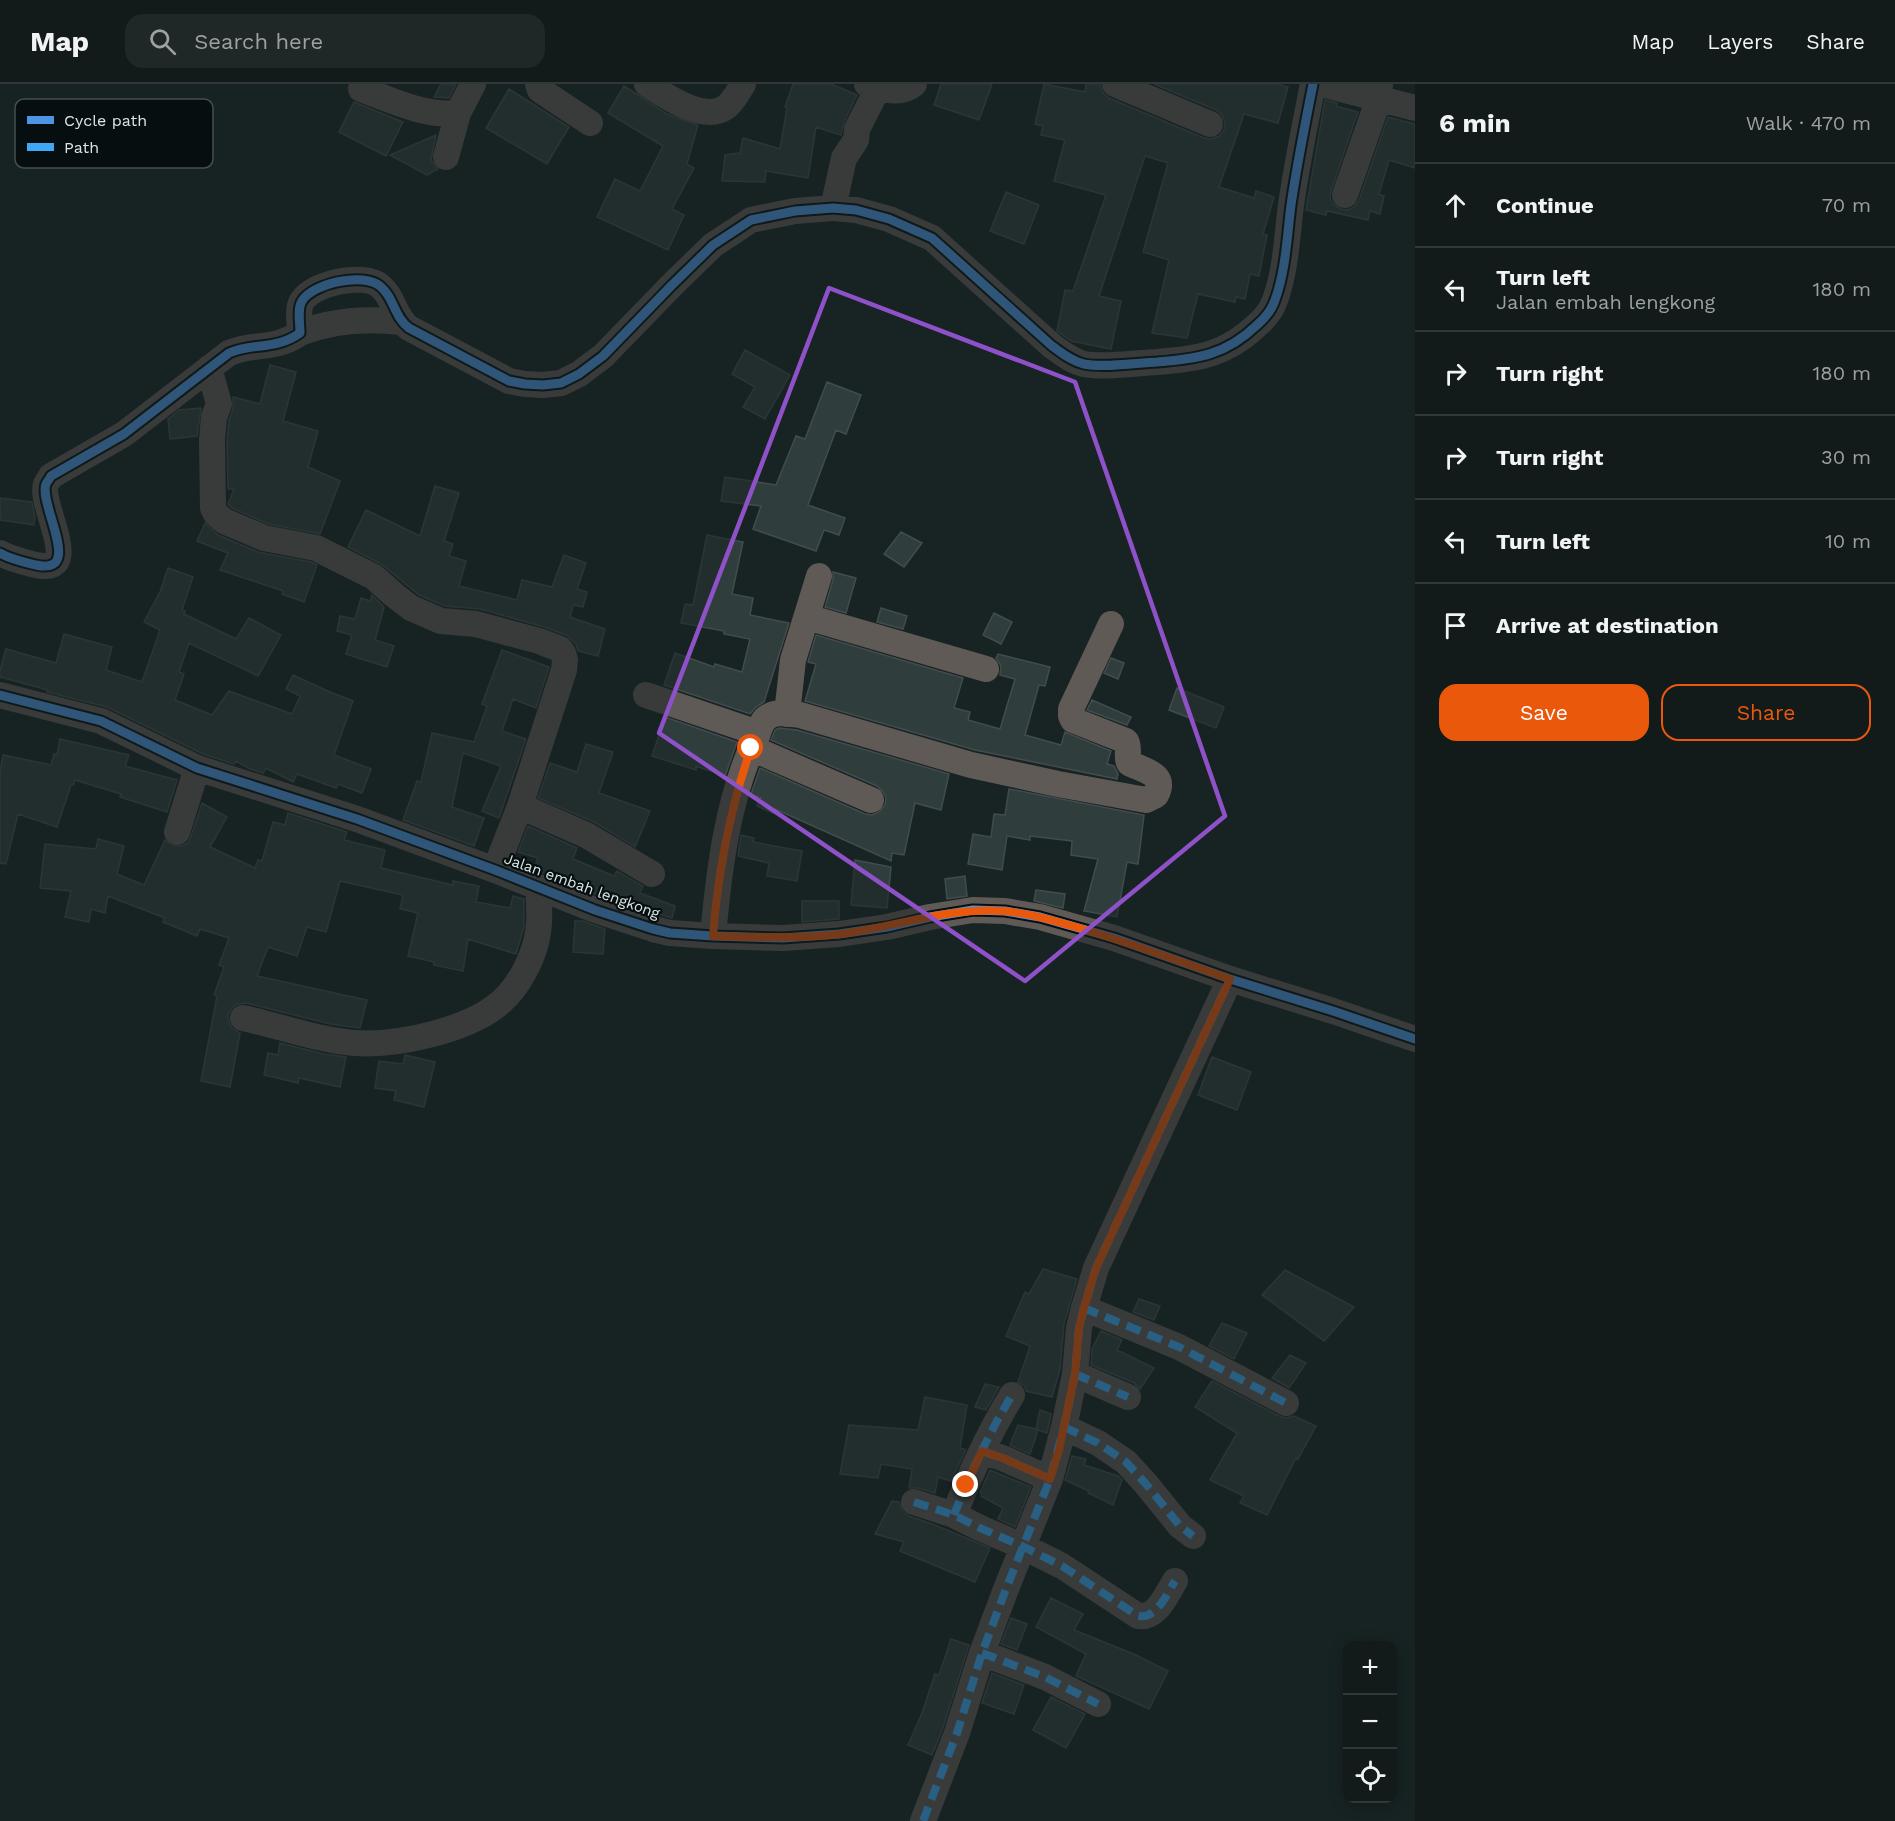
<!DOCTYPE html>
<html lang="en">
<head>
<meta charset="utf-8">
<style>
	body { margin:0; font-family:"Work Sans",sans-serif; background:#1f2727; color:#f1f3f6 }
	.controls { position:absolute; right:18px; bottom:18px; display:grid; overflow:hidden; border-radius:12px; box-shadow:0 3px 15px #0003 }
	.controls button { width:54px; height:54px; display:grid; place-items:center; padding:0; border:0; border-bottom:2px solid #313839; background:#121a1a; color:#f1f3f6; font:30px sans-serif }
	.stop { position:absolute; width:18px; height:18px; margin:-14px; border:4px solid #ea580c; border-radius:50%; background:#fff }
	.stop.end { background:#ea580c; border-color:#fff; box-shadow:0 2px 6px #0008 }
	.list { margin:0; padding:0; list-style:none }
	h2 { display:flex; justify-content:space-between; align-items:center; height:78px; margin:0; padding:0 24px; font-size:26px }
	h2 small { font-size:20px; font-weight:400; color:#9ca1a2 }
	.list li { display:grid; grid-template-columns:39px 1fr auto; gap:18px; align-items:center; box-sizing:border-box; height:84px; padding:0 24px; border-top:2px solid #313839 }
	.list b { display:block; font-size:22px; white-space:nowrap }
	.list p { margin:0; font-size:20px; white-space:nowrap; color:#9ca1a2 }
	.list em { font-size:20px; font-style:normal; color:#9ca1a2 }
	.actions { display:flex; gap:12px; padding:18px 24px }
	.actions a { flex:1; padding:14px 0; border:2px solid #ea580c; border-radius:18px; text-align:center; font-size:21px; color:#ea580c }
	.actions .main { background:#ea580c; color:#fff }
	.icon { flex:none; width:33px; height:33px; fill:none; stroke:currentColor; stroke-width:2; stroke-linecap:round; stroke-linejoin:round }
	.map { position:relative; flex:none; width:1415px; height:1737px; overflow:hidden }
	header { display:flex; align-items:center; gap:36px; box-sizing:border-box; height:84px; padding:0 30px; background:#121a1a; border-bottom:2px solid #313839 }
	header strong { font-size:28px }
	nav { display:flex; gap:33px; margin-inline-start:auto; font-size:21px }
	.search { width:420px; height:54px; background:#1f2727; display:flex; align-items:center; gap:15px; box-sizing:border-box; padding:0 21px; border-radius:18px; color:#9ca1a2; font-size:22px }
	main { display:flex }
	aside { flex:1; background:#121a1a }
	.map>svg:first-child { display:block }
	.building { fill:#2f3d3d; stroke:#434c4c; stroke-width:1.5 }
	.lines { fill:none; stroke-linecap:round; stroke-linejoin:round }
	.minor { stroke:#605a57; stroke-width:26 }
	.quiet { stroke:#3fa9f5; stroke-width:8; stroke-dasharray:15 8; stroke-linecap:butt }
	.cycleway-casing { stroke:#060e0f; stroke-width:13 }
	.cycleway { stroke:#4d94e3; stroke-width:9 }
	.route { stroke:#ea580c; stroke-width:8 }
	.marked { fill:none; stroke:#8e51c7; stroke-width:4.5; stroke-linejoin:round }
	.labels { text-anchor:middle; stroke-width:4.5; stroke-linejoin:round; paint-order:stroke }
	.street-label { font-size:15px; fill:#dbe7e7; stroke:#060e0f }
	.key { fill:#060e0f; stroke:#464f50; stroke-width:1.5 }
	.key-label { font-size:16px; fill:#dbe7e7 }
</style>
</head>
<body>
<header>
<strong>Map</strong>
<div class="search"><svg class="icon" aria-label="search" viewBox="0 0 24 24"><circle cx="10" cy="10" r="6"/><path d="M15 15l6 6"/></svg>Search here</div>
<nav><a>Map</a><a>Layers</a><a>Share</a></nav>
</header>
<main>
<div class="map">
<svg width="1415" height="1737" viewBox="0 0 1415 1737">
	<rect width="100%" height="100%" fill="#182323"/>
	<path class="building" d="M 441,0 L 456,0 L 449,14 L 434,13 Z
		M 793,0 L 831,0 L 857,11 L 844,38 L 841,51 L 816,43 L 808,94 L 766,87 L 765,98 L 722,97 L 725,71 L 740,69 L 743,54 L 780,65 L 787,24 L 785,23 Z
		M 941,0 L 992,0 L 979,36 L 934,21 Z
		M 1044,0 L 1085,8 L 1086,0 L 1100,0 L 1103,9 L 1109,14 L 1204,54 L 1211,55 L 1219,52 L 1224,46 L 1225,39 L 1222,31 L 1216,26 L 1154,0 L 1277,0 L 1288,3 L 1278,39 L 1244,30 L 1219,103 L 1254,114 L 1256,107 L 1274,113 L 1263,150 L 1267,151 L 1259,192 L 1250,190 L 1245,215 L 1236,213 L 1235,218 L 1198,210 L 1187,254 L 1152,249 L 1169,176 L 1143,168 L 1168,79 L 1145,72 L 1099,212 L 1121,217 L 1111,265 L 1071,257 L 1057,247 L 1065,206 L 1073,207 L 1106,111 L 1054,97 L 1065,56 L 1041,51 L 1043,42 L 1035,40 Z
		M 624,2 L 667,30 L 698,41 L 687,80 L 694,84 L 672,125 L 684,131 L 668,166 L 597,133 L 615,95 L 640,107 L 663,62 L 608,29 Z
		M 509,5 L 569,43 L 547,80 L 486,44 Z
		M 1325,16 L 1337,19 L 1336,22 L 1358,28 L 1331,107 L 1330,114 L 1333,120 L 1341,125 L 1347,126 L 1354,123 L 1359,116 L 1388,33 L 1415,40 L 1415,84 L 1389,76 L 1379,110 L 1384,112 L 1380,130 L 1370,127 L 1368,136 L 1327,127 L 1326,131 L 1306,126 Z
		M 354,18 L 403,38 L 386,72 L 339,48 Z
		M 436,51 L 431,76 L 438,85 L 427,91 L 390,71 Z
		M 1006,108 L 1039,121 L 1024,160 L 990,147 Z
		M 745,266 L 790,291 L 765,335 L 743,323 L 755,303 L 732,290 Z
		M 270,281 L 296,288 L 283,337 L 318,347 L 308,383 L 340,397 L 320,450 L 268,440 L 232,424 L 228,420 L 234,405 L 228,405 L 227,357 L 229,336 L 233,325 L 233,313 L 260,320 Z
		M 827,298 L 861,311 L 846,350 L 836,346 L 808,421 L 845,434 L 839,451 L 824,446 L 816,467 L 753,445 L 761,422 L 721,417 L 725,393 L 776,401 L 796,352 L 805,355 Z
		M 201,324 L 197,352 L 170,355 L 168,335 L 179,326 Z
		M 435,402 L 459,409 L 444,457 L 453,460 L 449,472 L 466,477 L 459,502 L 517,516 L 522,496 L 552,503 L 564,471 L 586,479 L 577,505 L 587,508 L 583,523 L 573,521 L 570,533 L 605,545 L 598,572 L 578,567 L 576,560 L 566,551 L 544,543 L 480,525 L 445,522 L 419,511 L 381,480 L 348,463 L 366,426 L 420,452 Z
		M 0,414 L 32,418 L 35,433 L 34,441 L 0,436 Z
		M 205,439 L 218,451 L 258,468 L 311,478 L 317,481 L 304,518 L 282,510 L 283,507 L 220,486 L 228,469 L 197,457 Z
		M 901,448 L 922,459 L 904,483 L 884,470 Z
		M 707,451 L 743,458 L 732,510 L 753,514 L 750,531 L 789,539 L 764,618 L 756,623 L 750,630 L 664,601 L 675,569 L 714,583 L 715,580 L 742,588 L 750,555 L 724,550 L 724,547 L 681,539 L 685,520 L 693,521 Z
		M 168,484 L 193,493 L 182,526 L 185,527 L 184,530 L 236,555 L 249,534 L 281,551 L 258,592 L 189,559 L 179,588 L 184,590 L 175,616 L 212,631 L 229,607 L 292,630 L 300,612 L 286,605 L 293,591 L 330,608 L 353,617 L 334,671 L 371,685 L 362,709 L 338,700 L 336,704 L 297,690 L 293,698 L 266,684 L 263,689 L 250,685 L 236,677 L 234,680 L 203,670 L 107,623 L 47,608 L 48,606 L 0,593 L 0,586 L 6,565 L 56,579 L 64,550 L 112,563 L 106,586 L 142,598 L 160,546 L 144,538 L 160,508 Z
		M 833,488 L 856,494 L 846,529 L 825,523 L 833,496 Z
		M 372,511 L 384,523 L 375,556 L 394,562 L 387,583 L 346,570 L 352,551 L 337,547 L 340,532 L 355,535 L 361,514 L 370,517 Z
		M 881,524 L 907,532 L 903,545 L 877,538 Z
		M 994,529 L 1012,538 L 1001,560 L 983,551 Z
		M 816,551 L 963,594 L 954,624 L 970,628 L 968,636 L 1000,645 L 1015,595 L 1000,591 L 1001,582 L 996,574 L 998,570 L 1050,583 L 1045,602 L 1039,601 L 1025,651 L 1061,661 L 1065,648 L 1111,667 L 1107,680 L 1114,682 L 1118,690 L 1117,695 L 975,666 L 805,617 L 816,580 L 808,578 Z
		M 502,566 L 549,583 L 536,624 L 513,615 L 502,647 L 526,655 L 499,734 L 482,727 L 501,682 L 463,669 L 452,723 L 484,734 L 474,762 L 403,736 L 417,697 L 421,698 L 432,649 L 474,658 L 487,622 L 482,620 Z
		M 1111,574 L 1124,579 L 1118,595 L 1104,589 Z
		M 1177,604 L 1224,623 L 1216,644 L 1169,626 Z
		M 1092,616 L 1131,633 L 1127,641 L 1087,626 Z
		M 665,633 L 737,658 L 725,692 L 696,682 L 696,686 L 652,672 Z
		M 779,644 L 797,646 L 949,690 L 941,726 L 915,719 L 904,771 L 892,769 L 891,777 L 775,725 L 773,729 L 757,722 L 761,714 L 751,710 L 760,684 L 865,730 L 872,731 L 879,728 L 885,721 L 886,714 L 883,708 L 877,702 L 771,656 L 775,646 Z
		M 60,655 L 129,671 L 125,682 L 177,696 L 167,728 L 120,713 L 121,710 L 75,696 L 73,701 L 71,701 L 57,743 L 18,730 L 6,780 L 0,779 L 0,688 L 3,671 L 51,681 L 54,670 L 57,671 Z
		M 586,660 L 613,668 L 599,709 L 650,727 L 635,763 L 594,738 L 538,714 L 550,679 L 577,688 Z
		M 1009,705 L 1144,731 L 1138,780 L 1127,778 L 1117,833 L 1084,827 L 1098,775 L 1071,771 L 1072,757 L 1030,752 L 1030,756 L 1007,752 L 1002,786 L 968,780 L 973,750 L 991,753 L 994,730 L 1005,731 Z
		M 202,719 L 227,733 L 210,763 L 255,784 L 258,776 L 262,777 L 273,738 L 285,741 L 288,729 L 347,748 L 344,756 L 385,766 L 381,784 L 453,801 L 453,797 L 479,802 L 476,818 L 510,824 L 513,812 L 524,815 L 524,843 L 516,870 L 468,855 L 463,887 L 434,881 L 434,878 L 408,872 L 418,829 L 400,825 L 403,811 L 340,797 L 326,848 L 307,843 L 297,872 L 268,863 L 257,892 L 367,916 L 360,944 L 330,940 L 246,919 L 238,920 L 232,924 L 228,931 L 229,938 L 232,944 L 240,949 L 230,1003 L 201,997 L 217,912 L 214,911 L 224,883 L 219,881 L 229,854 L 200,845 L 197,852 L 163,838 L 165,834 L 108,812 L 105,829 L 91,825 L 89,838 L 65,833 L 71,807 L 40,804 L 45,760 L 96,765 L 98,755 L 124,762 L 117,790 L 144,801 L 165,756 L 173,762 L 181,762 L 188,759 L 191,752 Z
		M 528,742 L 577,764 L 573,775 L 614,792 L 617,787 L 643,802 L 640,809 L 675,822 L 672,834 L 600,812 L 534,785 L 538,774 L 518,768 Z
		M 741,751 L 754,754 L 753,758 L 802,767 L 797,797 L 767,792 L 769,779 L 738,772 Z
		M 855,776 L 891,783 L 887,824 L 851,821 Z
		M 965,792 L 967,812 L 947,815 L 945,795 Z
		M 1036,806 L 1065,810 L 1063,824 L 1034,817 Z
		M 802,817 L 839,817 L 839,835 L 802,838 Z
		M 575,837 L 583,837 L 605,845 L 603,870 L 573,868 Z
		M 280,959 L 324,970 L 346,973 L 340,1003 L 299,994 L 298,999 L 264,991 L 268,969 L 278,971 Z
		M 405,971 L 435,978 L 424,1023 L 394,1016 L 396,1007 L 375,1004 L 379,977 L 403,980 Z
		M 1212,973 L 1251,988 L 1237,1026 L 1198,1011 Z
		M 1043,1185 L 1077,1195 L 1064,1240 L 1060,1285 L 1052,1313 L 1026,1307 L 1025,1303 L 1018,1298 L 1030,1262 L 1006,1252 L 1025,1208 L 1029,1210 Z
		M 1285,1186 L 1354,1223 L 1324,1257 L 1262,1211 Z
		M 1139,1215 L 1160,1222 L 1154,1236 L 1133,1228 Z
		M 1222,1239 L 1247,1249 L 1234,1275 L 1209,1262 Z
		M 1101,1247 L 1122,1256 L 1117,1266 L 1154,1284 L 1140,1305 L 1134,1299 L 1091,1281 L 1092,1265 Z
		M 1290,1271 L 1306,1279 L 1289,1304 L 1272,1294 Z
		M 1212,1297 L 1279,1332 L 1286,1334 L 1294,1332 L 1316,1342 L 1298,1375 L 1296,1374 L 1267,1431 L 1240,1419 L 1244,1412 L 1210,1396 L 1237,1349 L 1195,1323 Z
		M 985,1300 L 999,1303 L 986,1326 L 975,1323 Z
		M 925,1313 L 967,1321 L 960,1364 L 966,1366 L 951,1397 L 938,1393 L 935,1409 L 918,1404 L 909,1404 L 912,1385 L 881,1380 L 878,1394 L 840,1390 L 849,1341 L 918,1346 Z
		M 1040,1326 L 1051,1330 L 1049,1340 L 1047,1349 L 1038,1346 L 1030,1370 L 1010,1361 L 1018,1341 L 1036,1345 Z
		M 1072,1372 L 1086,1375 L 1084,1381 L 1118,1392 L 1122,1396 L 1113,1421 L 1088,1409 L 1089,1407 L 1065,1396 Z
		M 990,1386 L 1031,1403 L 1015,1443 L 998,1435 L 1003,1424 L 981,1412 L 982,1409 L 980,1408 Z
		M 892,1417 L 899,1418 L 903,1428 L 909,1432 L 935,1441 L 990,1464 L 975,1498 L 900,1467 L 904,1458 L 875,1450 Z
		M 1051,1514 L 1083,1530 L 1074,1546 L 1136,1571 L 1168,1587 L 1149,1625 L 1076,1592 L 1086,1570 L 1036,1543 Z
		M 1011,1534 L 1027,1540 L 1017,1566 L 1001,1560 Z
		M 951,1555 L 969,1561 L 943,1644 L 932,1671 L 908,1661 L 922,1629 L 935,1590 L 939,1591 Z
		M 992,1589 L 1024,1601 L 1014,1630 L 982,1619 Z
		M 1051,1613 L 1085,1630 L 1066,1664 L 1033,1646 Z"/>
	<g class="lines">
		<path class="minor" d="M 538,0 L 540,6 L 590,39
			M 647,0 C 665,12 705,39 726,23 C 734,17 738,8 743,0
			M 867,0 C 882,6 901,11 914,0
			M 1115,0 L 1210,40
			M 1321,0 L 1415,24
			M 361,5 C 391,16 425,33 458,29
			M 446,73 L 458,29 L 473,0
			M 1345,111 L 1379,14 L 1380,0
			M 833,124 L 844,74 L 856,56 L 857,45 L 878,4
			M 300,249 C 333,236 366,234 401,238
			M 209,284 L 219,320 L 214,333 L 212,356 L 213,424 L 216,430 L 224,437 L 264,454 L 316,464 L 374,493 L 394,511 L 411,524 L 441,537 L 476,540 L 539,557 L 560,565 L 563,569 L 565,576 L 564,586 L 520,722 L 495,786
			M 0,469 C 10,475 24,478 36,481 C 85,492 38,420 46,400 C 46,399 51,393 51,392 L 124,350 L 229,269 C 254,258 274,267 300,249 C 300,239 297,225 302,217 C 313,199 364,188 380,202 C 394,213 394,233 409,244 L 509,297 L 525,300 L 543,301 L 561,299 L 579,290 L 603,272 L 672,201 L 713,161 L 751,136 L 795,127 L 833,124 L 856,126 L 889,135 L 932,154 L 1052,262 C 1062,269 1071,277 1084,280 C 1104,284 1135,279 1157,278 C 1197,275 1226,271 1257,241 C 1264,235 1272,225 1275,216 C 1286,186 1287,152 1291,121 C 1297,80 1305,40 1313,0
			M 807,533 L 986,585
			M 0,611 L 101,637 L 197,684 L 357,735 L 495,786 L 595,826 L 653,845 L 670,849 L 713,852 L 783,854 L 839,850 L 887,843 L 930,833 L 973,826 L 1005,827 L 1040,833 L 1114,854 L 1230,895 L 1333,927 L 1415,955
			M 646,611 L 758,649
			M 787,630 L 793,576 L 819,492
			M 751,664 L 871,716
			M 520,722 L 586,751 L 652,790
			M 177,748 L 197,684
			M 713,852 C 719,785 728,712 757,652 C 759,646 761,639 765,635 C 775,626 787,630 800,631 L 971,681 L 1058,700 L 1146,716 L 1156,711 C 1167,690 1145,687 1129,679 C 1126,672 1130,664 1126,657 L 1073,636 L 1071,632 L 1071,625 L 1111,540
			M 243,934 C 280,942 317,956 355,959 C 397,962 471,946 502,917 C 518,903 531,878 536,858 C 541,840 539,821 538,803
			M 1084,1224 L 1179,1263 L 1286,1319
			M 1075,1290 L 1128,1313
			M 1064,1343 L 1098,1359 L 1126,1378 L 1146,1400 L 1180,1442 L 1193,1452
			M 982,1367 L 1005,1375 L 1050,1395
			M 914,1418 L 954,1431 L 980,1444 L 1022,1462 L 1062,1482 L 1138,1532 C 1157,1535 1166,1511 1175,1497
			M 954,1431 C 970,1390 989,1349 1012,1311
			M 982,1569 L 1045,1593 L 1098,1620
			M 923,1737 L 957,1649 L 982,1569 L 1006,1505 L 1050,1395 L 1064,1343 L 1075,1290 L 1079,1244 L 1084,1224 L 1096,1184 L 1230,895"/>
		<path class="quiet" d="M 1084,1224 L 1179,1263 L 1286,1319
			M 1075,1290 L 1128,1313
			M 1064,1343 L 1098,1359 L 1126,1378 L 1146,1400 L 1180,1442 L 1193,1452
			M 982,1367 L 1005,1375 L 1050,1395
			M 914,1418 L 954,1431 L 980,1444 L 1022,1462 L 1062,1482 L 1138,1532 C 1157,1535 1166,1511 1175,1497
			M 954,1431 C 970,1390 989,1349 1012,1311
			M 982,1569 L 1045,1593 L 1098,1620
			M 923,1737 L 957,1649 L 982,1569 L 1006,1505 L 1050,1395 L 1064,1343 L 1075,1290 L 1079,1244 L 1084,1224 L 1096,1184 L 1230,895"/>
		<g class="cycleway-casing">
			<path id="cycleway" d="M 0,469 C 10,475 24,478 36,481 C 85,492 38,420 46,400 C 46,399 51,393 51,392 L 124,350 L 229,269 C 254,258 274,267 300,249 C 300,239 297,225 302,217 C 313,199 364,188 380,202 C 394,213 394,233 409,244 L 509,297 L 525,300 L 543,301 L 561,299 L 579,290 L 603,272 L 672,201 L 713,161 L 751,136 L 795,127 L 833,124 L 856,126 L 889,135 L 932,154 L 1052,262 C 1062,269 1071,277 1084,280 C 1104,284 1135,279 1157,278 C 1197,275 1226,271 1257,241 C 1264,235 1272,225 1275,216 C 1286,186 1287,152 1291,121 C 1297,80 1305,40 1313,0
				M 0,611 L 101,637 L 197,684 L 357,735 L 495,786 L 595,826 L 653,845 L 670,849 L 713,852 L 783,854 L 839,850 L 887,843 L 930,833 L 973,826 L 1005,827 L 1040,833 L 1114,854 L 1230,895 L 1333,927 L 1415,955"/>
		</g>
		<use href="#cycleway" class="cycleway"/>
	</g>
	<g class="lines">
		<path class="route" d="M 751,664 C 730,725 718,788 713,852 C 756,853 799,855 841,850 C 895,843 948,823 1003,827 C 1031,829 1057,838 1083,845 C 1133,860 1182,878 1230,895 L 1096,1184 L 1084,1224 L 1079,1244 L 1075,1290 L 1059,1366 L 1050,1395 L 1005,1375 L 982,1367 L 966,1401"/>
	</g>
	<path d="M0 0H1415V1737H0ZM 829,204 L 1075,298 L 1225,732 L 1025,897 L 659,649 Z" fill="#182323" fill-opacity=".55" fill-rule="evenodd"/>
	<path class="marked" d="M 829,204 L 1075,298 L 1225,732 L 1025,897 L 659,649 Z"/>
	<g class="labels">
		<g class="street-label">
			<text transform="translate(582 802) rotate(20)" y="5">Jalan embah lengkong</text>
		</g>
	</g>
	<rect x="15" y="15" width="198" height="69" rx="9" class="key"/>
	<rect x="27" y="32" width="27" height="8" fill="#4d94e3"/>
	<rect x="27" y="59" width="27" height="8" fill="#3fa9f5"/>
	<g class="key-label">
		<text x="64" y="42">Cycle path</text>
		<text x="64" y="69">Path</text>
	</g>
</svg>
<div class="controls">
<button>+</button>
<button>−</button>
<button><svg class="icon" aria-label="locate" viewBox="0 0 24 24"><circle cx="12" cy="12" r="6"/><path d="M12 2v4M12 18v4M2 12h4M18 12h4"/></svg></button>
</div>
<div class="stop" style="left:751px;top:664px"></div>
<div class="stop end" style="left:966px;top:1401px"></div>
</div>
<aside>
<h2>6 min<small>Walk · 470 m</small></h2>
<ul class="list">
<li><svg class="icon" aria-label="ahead" viewBox="0 0 24 24"><path d="M12 20V5M6 11l6-6 6 6"/></svg><div><b>Continue</b></div><em>70 m</em></li>
<li><svg class="icon" aria-label="left" viewBox="0 0 24 24"><path d="M17 20v-9H6M10 6l-5 5 5 5"/></svg><div><b>Turn left</b><p>Jalan embah lengkong</p></div><em>180 m</em></li>
<li><svg class="icon" aria-label="right" viewBox="0 0 24 24"><path d="M7 20v-9h11M14 6l5 5-5 5"/></svg><div><b>Turn right</b></div><em>180 m</em></li>
<li><svg class="icon" aria-label="right" viewBox="0 0 24 24"><path d="M7 20v-9h11M14 6l5 5-5 5"/></svg><div><b>Turn right</b></div><em>30 m</em></li>
<li><svg class="icon" aria-label="left" viewBox="0 0 24 24"><path d="M17 20v-9H6M10 6l-5 5 5 5"/></svg><div><b>Turn left</b></div><em>10 m</em></li>
<li><svg class="icon" aria-label="arrive" viewBox="0 0 24 24"><path d="M6 21V4h12l-3 4 3 4H6"/></svg><div><b>Arrive at destination</b></div></li>
</ul>
<div class="actions"><a class="main">Save</a><a>Share</a></div>
</aside>
</main>
</body>
</html>
